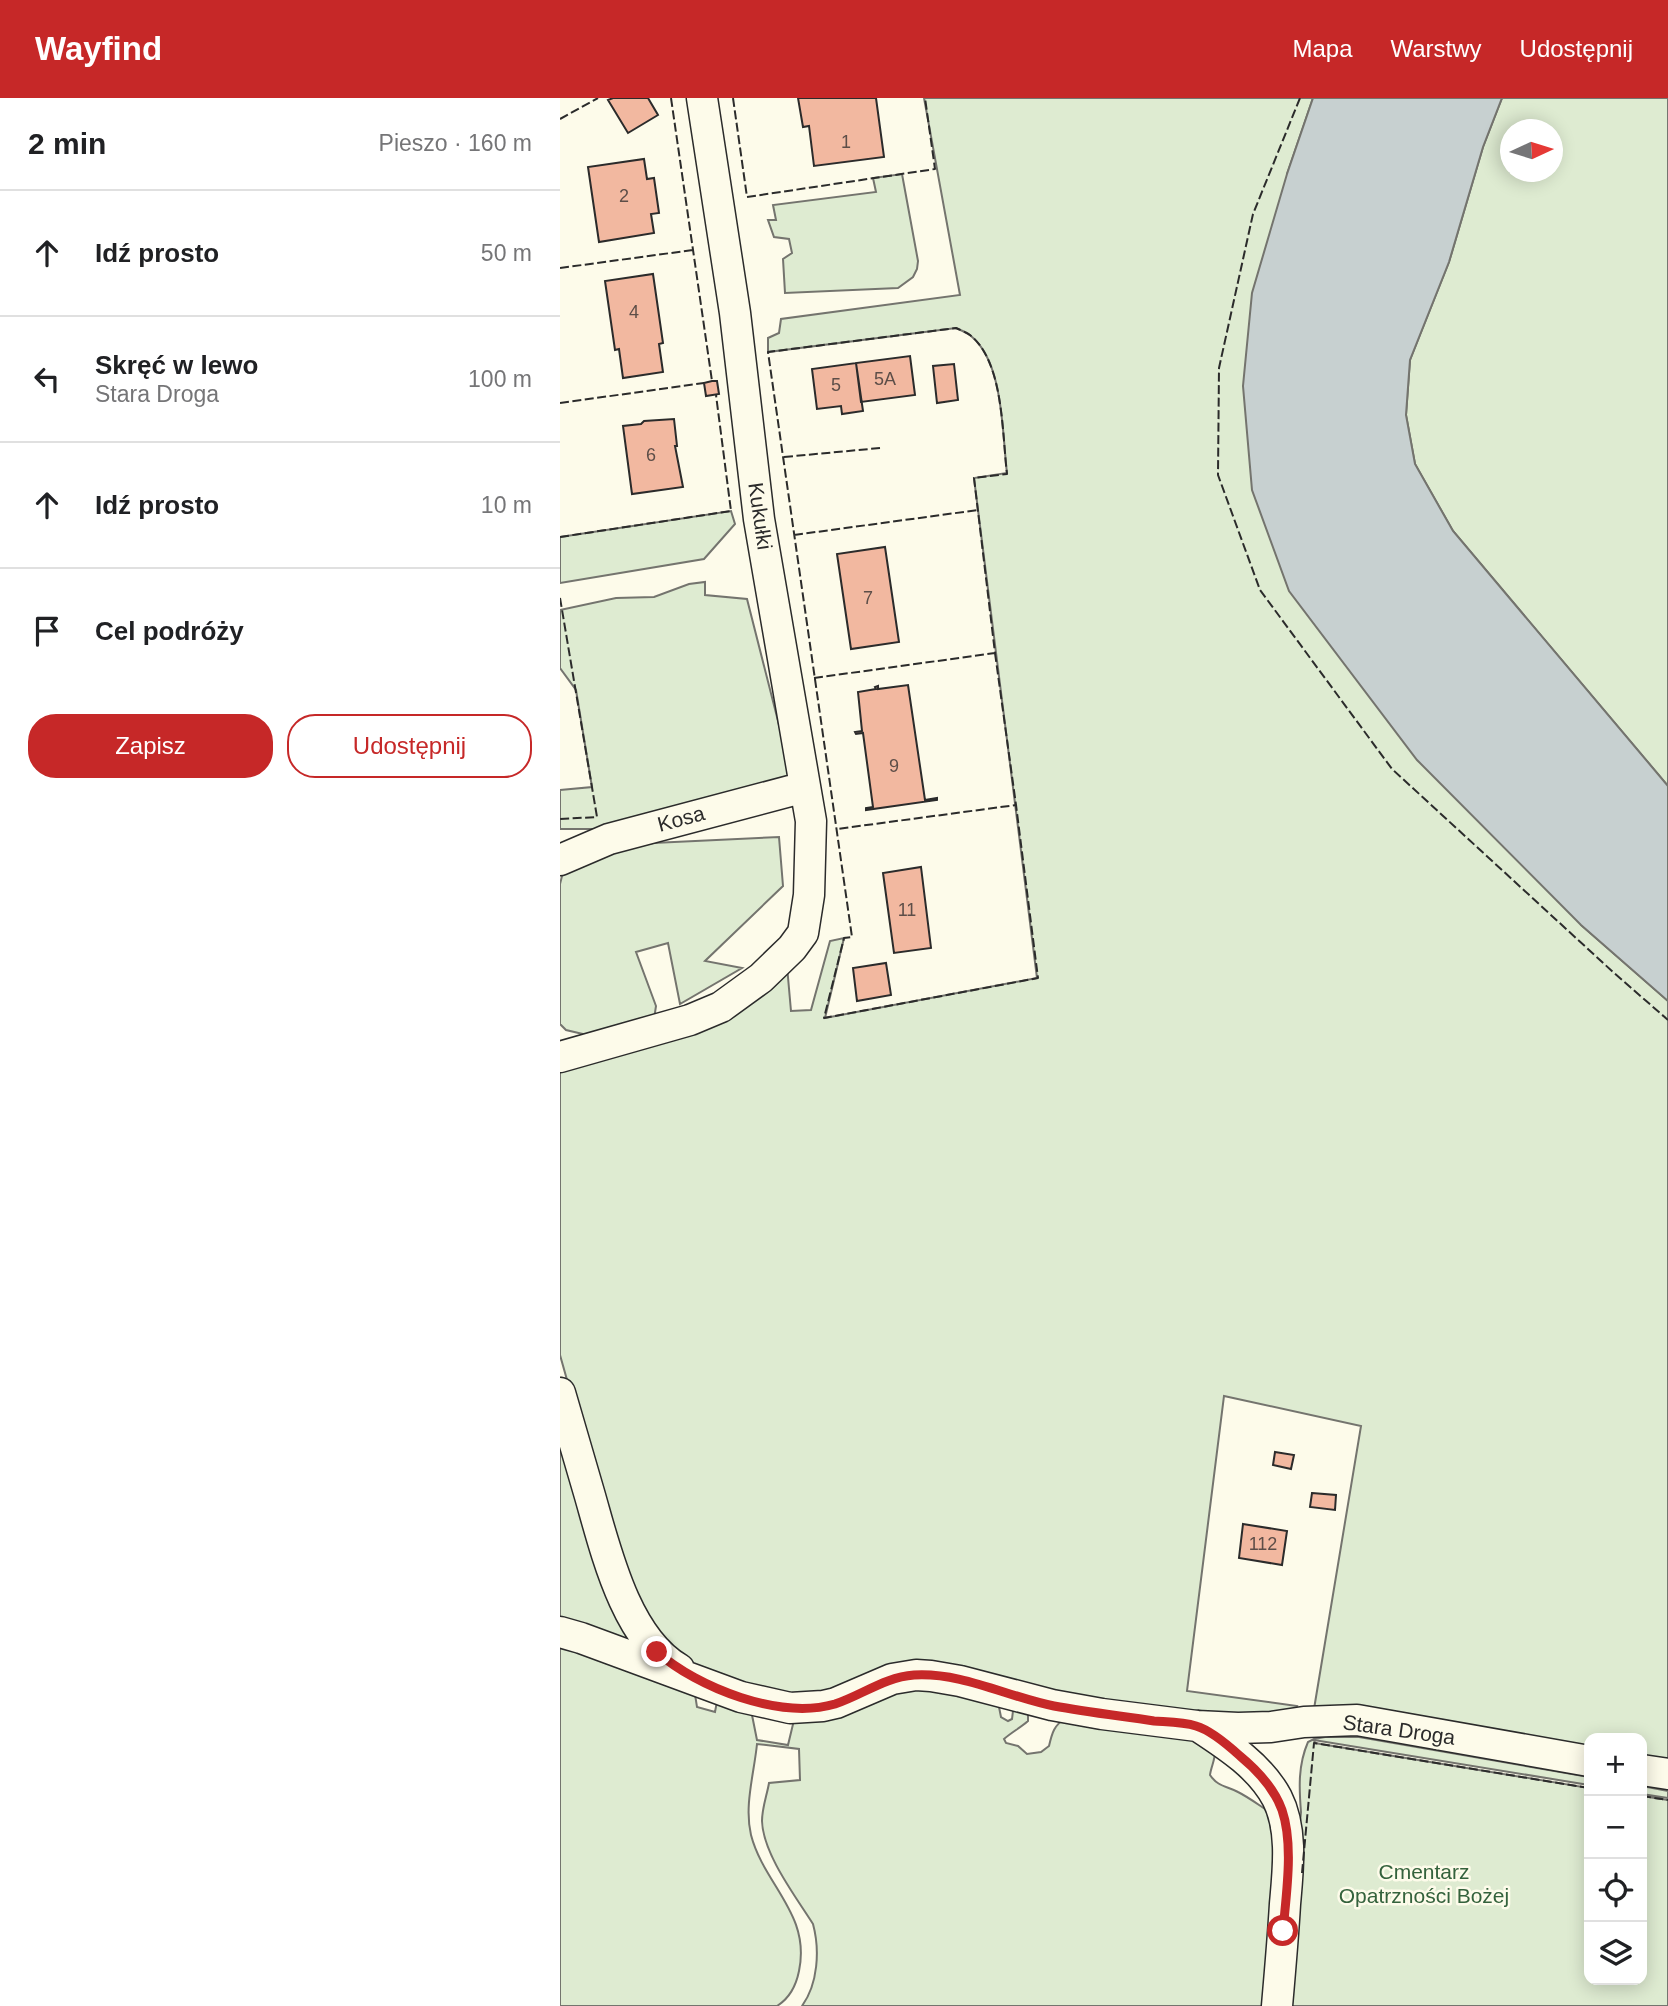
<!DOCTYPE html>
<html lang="pl">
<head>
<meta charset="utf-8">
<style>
	body { margin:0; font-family:Arial,sans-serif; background:#f2f2f2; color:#202124 }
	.controls { position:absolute; right:21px; bottom:21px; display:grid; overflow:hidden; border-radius:14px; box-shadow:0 4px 18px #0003 }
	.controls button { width:63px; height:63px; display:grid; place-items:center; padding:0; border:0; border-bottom:2px solid #e0e0e0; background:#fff; color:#202124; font:35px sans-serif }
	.compass { position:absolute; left:940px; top:21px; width:63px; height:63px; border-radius:50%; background:#fff; box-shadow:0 4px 18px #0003; rotate:86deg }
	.stop { position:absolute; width:21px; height:21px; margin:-16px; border:5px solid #c62828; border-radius:50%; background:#fff }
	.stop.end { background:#c62828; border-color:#fff; box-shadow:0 2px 7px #0008 }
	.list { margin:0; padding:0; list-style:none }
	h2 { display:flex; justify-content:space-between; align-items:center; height:91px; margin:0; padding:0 28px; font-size:30px }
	h2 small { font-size:23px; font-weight:400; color:#757577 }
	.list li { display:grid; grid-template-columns:46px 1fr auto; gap:21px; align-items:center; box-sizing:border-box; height:126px; padding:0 28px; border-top:2px solid #e0e0e0 }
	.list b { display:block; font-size:26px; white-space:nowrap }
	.list p { margin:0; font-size:23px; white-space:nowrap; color:#757577 }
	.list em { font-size:23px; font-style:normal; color:#757577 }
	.actions { display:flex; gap:14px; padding:21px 28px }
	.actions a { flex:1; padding:16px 0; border:2px solid #c62828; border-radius:28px; text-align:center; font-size:24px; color:#c62828 }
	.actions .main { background:#c62828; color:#fff }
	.icon { flex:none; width:38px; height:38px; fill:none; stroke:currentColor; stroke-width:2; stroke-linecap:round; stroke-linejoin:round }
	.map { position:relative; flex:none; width:1108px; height:1908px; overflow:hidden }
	header { display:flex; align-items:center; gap:42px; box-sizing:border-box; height:98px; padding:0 35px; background:#c62828; color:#fff }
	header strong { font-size:33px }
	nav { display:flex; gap:38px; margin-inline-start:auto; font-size:24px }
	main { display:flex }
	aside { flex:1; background:#fff }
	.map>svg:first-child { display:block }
	.green { fill:#deebd1; stroke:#74746e; stroke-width:2; fill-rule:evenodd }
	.water { fill:#c7d0d0; stroke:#74746e; stroke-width:2 }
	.building { fill:#f2b8a0; stroke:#2b2b2b; stroke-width:2 }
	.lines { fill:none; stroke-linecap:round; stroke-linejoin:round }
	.minor-casing { stroke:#2b2b2b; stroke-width:33 }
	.minor { stroke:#fdfbea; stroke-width:30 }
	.fence { stroke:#2b2b2b; stroke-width:2; stroke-dasharray:9 3.5; stroke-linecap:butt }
	.route { stroke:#c62828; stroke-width:9 }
	.labels { text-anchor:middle; stroke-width:5; stroke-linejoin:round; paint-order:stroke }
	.number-label { font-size:18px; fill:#5d4e48 }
	.street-label { font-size:21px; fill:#2b2b2b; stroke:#fdfbea }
	.park-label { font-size:21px; fill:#34623c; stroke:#fdfbea }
</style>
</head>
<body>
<header>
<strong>Wayfind</strong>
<nav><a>Mapa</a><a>Warstwy</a><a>Udostępnij</a></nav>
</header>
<main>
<aside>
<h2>2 min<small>Pieszo · 160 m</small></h2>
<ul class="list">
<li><svg class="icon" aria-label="ahead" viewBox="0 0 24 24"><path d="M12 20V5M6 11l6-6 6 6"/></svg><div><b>Idź prosto</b></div><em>50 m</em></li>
<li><svg class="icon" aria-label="left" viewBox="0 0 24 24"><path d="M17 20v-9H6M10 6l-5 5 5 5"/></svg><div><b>Skręć w lewo</b><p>Stara Droga</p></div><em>100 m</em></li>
<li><svg class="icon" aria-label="ahead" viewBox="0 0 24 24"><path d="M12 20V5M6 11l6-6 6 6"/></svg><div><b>Idź prosto</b></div><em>10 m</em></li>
<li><svg class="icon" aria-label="arrive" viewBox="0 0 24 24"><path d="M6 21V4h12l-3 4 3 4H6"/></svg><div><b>Cel podróży</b></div></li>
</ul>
<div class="actions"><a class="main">Zapisz</a><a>Udostępnij</a></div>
</aside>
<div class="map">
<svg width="1108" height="1908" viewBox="0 0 1108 1908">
	<rect width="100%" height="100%" fill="#fdfbea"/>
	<path class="green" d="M 364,0 L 753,0 L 727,76 L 1021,827 L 1108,903 L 1108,1664 L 1082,1659 L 1082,1640 L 1029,1640 L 1029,1650 L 754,1611 L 801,1328 L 664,1298 L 627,1593 L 737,1608 L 732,1619 L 639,1620 L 300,1585 L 245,1597 L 197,1592 L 137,1570 L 99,1542 L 64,1484 L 0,1257 L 0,968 L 227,868 L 231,913 L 251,912 L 270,843 L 284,840 L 265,920 L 477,880 L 414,380 L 447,375 C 442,335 444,265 411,238 C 407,234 400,232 396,230 L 208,254 L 208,240 L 219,235 L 221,221 L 400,197 Z
		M 942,0 L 1108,0 L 1108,688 L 893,433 L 855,366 L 846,317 L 850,262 L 889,164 L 923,49 ZM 950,32 L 992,32 L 992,74 L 950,74 Z
		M 342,76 L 358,163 L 357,171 L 353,179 L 338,190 L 225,195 L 223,161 L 232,155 L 229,141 L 214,139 L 208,122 L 216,122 L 213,107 L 316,94 L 313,80 Z
		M 171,413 L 175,426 L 144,461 L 0,485 L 0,439 Z
		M 145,484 L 145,497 L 187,501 L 233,682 L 49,731 L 0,731 L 0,692 L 32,689 L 16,592 L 0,570 L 0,512 L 56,500 L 94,499 L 129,486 Z
		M 219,739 L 223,788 L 145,863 L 182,870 L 120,906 L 108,845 L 76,854 L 96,908 L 94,921 L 27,937 L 6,932 L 0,926 L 0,786 L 3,774 L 28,757 L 93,745 Z
		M 0,1324 L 79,1546 L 0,1526 Z
		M 0,1541 L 134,1590 L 137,1609 L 155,1614 L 158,1598 L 191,1612 L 197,1642 L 228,1647 L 234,1622 L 352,1587 L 438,1604 L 441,1619 L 448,1623 L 452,1621 L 453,1613 L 461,1612 L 468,1615 L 468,1623 C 460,1630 452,1634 444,1641 L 446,1645 L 458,1648 L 467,1656 L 481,1654 L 489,1648 C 492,1635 494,1627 506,1620 L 631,1640 L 655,1654 C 655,1662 651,1669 650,1677 C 658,1689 667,1688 678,1694 C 690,1700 700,1708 711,1715 L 719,1766 L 710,1908 L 242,1908 C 258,1886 260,1852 253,1826 C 236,1799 203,1756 202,1723 C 202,1710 207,1697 209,1685 L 240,1682 L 239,1651 L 197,1646 C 194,1676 184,1708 191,1737 C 204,1787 251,1816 239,1873 C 236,1888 230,1900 217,1908 L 0,1908 Z
		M 765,1639 L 799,1639 L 1029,1679 L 1029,1687 L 754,1642 L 755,1645 L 1029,1690 L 1029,1882 L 1082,1882 L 1082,1698 L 1108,1702 L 1108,1908 L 723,1908 L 741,1714 C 739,1690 738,1667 748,1644 L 754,1641 Z
		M 1082,1688 L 1108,1693 L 1108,1700 L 1082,1696 Z"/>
	<path class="water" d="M 753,0 L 942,0 L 923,49 L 889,164 L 850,262 L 846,317 L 855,366 L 893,433 L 1108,688 L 1108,903 L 1021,827 L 857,662 L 729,493 L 692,392 L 683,288 L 692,195 L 727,76 Z"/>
	<path class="building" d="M 53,0 L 88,0 L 98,17 L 68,35 L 48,2 Z
		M 238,0 L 316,0 L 324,59 L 254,68 L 249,28 L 243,29 Z
		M 84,61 L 87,81 L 94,80 L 99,115 L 91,116 L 94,135 L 39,144 L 28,69 Z
		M 93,176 L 103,245 L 99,246 L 103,274 L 63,280 L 59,251 L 55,252 L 45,183 Z
		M 350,258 L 355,297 L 301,304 L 296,265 Z
		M 296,265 L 303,313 L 282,316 L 281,308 L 257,311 L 252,271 Z
		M 394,266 L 398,302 L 377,305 L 373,268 Z
		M 152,283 L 157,283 L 159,296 L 146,298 L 144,285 Z
		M 114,321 L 117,348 L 115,348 L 123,389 L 72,396 L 63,328 L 81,326 L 84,323 Z
		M 325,449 L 339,544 L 291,551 L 277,456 Z
		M 348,587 L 365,702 L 377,700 L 377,702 L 306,712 L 306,710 L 313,709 L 303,635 L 296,636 L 295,634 L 302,633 L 298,594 L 316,591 L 315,589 L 318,588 L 318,591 Z
		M 361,769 L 371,850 L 334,855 L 323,775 Z
		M 326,865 L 331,897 L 297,903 L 293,870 Z
		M 715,1354 L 734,1357 L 731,1371 L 713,1367 Z
		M 752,1395 L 776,1397 L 775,1412 L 750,1409 Z
		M 683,1426 L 727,1433 L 722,1467 L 679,1460 Z"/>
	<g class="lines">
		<g class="minor-casing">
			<path id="minor" d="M 0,762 L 49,741 L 245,689
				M 0,959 L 130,922 L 161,909 L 201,880 L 232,850 L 243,835 L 249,797 L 251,723 L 199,421 L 175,215 L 142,0
				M 0,1295 C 10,1329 20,1364 30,1398 C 46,1454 66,1540 119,1571
				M 0,1534 L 21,1540 L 181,1599 L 230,1610 L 263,1608 L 276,1605 L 332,1581 L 356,1577 L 371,1578 L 400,1583 L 492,1607 L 542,1616 L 637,1628 L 678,1630 L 711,1629 L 744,1624 L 797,1622 L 1029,1663
				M 638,1628 C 667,1647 700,1668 717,1700 C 733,1731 728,1772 725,1806 C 723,1840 720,1874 717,1908
				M 1082,1672 L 1108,1676"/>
		</g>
		<use href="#minor" class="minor"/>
		<path class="fence" d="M 111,0 L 152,283
			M 173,0 L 187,99 L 375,71 L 365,0
			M 740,0 L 693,116 L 659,270 L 658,377 L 700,492 L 832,671 L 1053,874 L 1108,922
			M 0,21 L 38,0
			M 0,170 L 133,152
			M 0,305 L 144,285
			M 224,359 L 320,350
			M 234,437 L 418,412
			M 0,439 L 171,413 L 156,297
			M 0,500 L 37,719 L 0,721
			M 435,555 L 456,707
			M 254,580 L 435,555 L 414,380 L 447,376 C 442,336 444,264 410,237 C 406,234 400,232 396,230 L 208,254 L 292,839 L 284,840 L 264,920 L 478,880 L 456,707 L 277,731
			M 1082,1698 L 1108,1702
			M 742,1775 L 754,1645 L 1029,1690"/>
	</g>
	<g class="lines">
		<path class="route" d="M 97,1554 C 138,1590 220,1622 275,1606 C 302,1597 325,1579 354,1577 C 402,1574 448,1599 494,1608 C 527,1614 561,1618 594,1623 C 607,1624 623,1624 636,1628 C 650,1632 669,1648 680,1658 C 697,1672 714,1690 722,1712 C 734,1747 726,1797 723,1833"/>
	</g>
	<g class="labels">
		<g class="number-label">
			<text x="286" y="50">1</text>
			<text x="64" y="104">2</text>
			<text x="74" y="220">4</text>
			<text x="325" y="287">5A</text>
			<text x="276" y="293">5</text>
			<text x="91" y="363">6</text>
			<text x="308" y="506">7</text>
			<text x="334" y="674">9</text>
			<text x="347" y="818">11</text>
			<text x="703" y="1452">112</text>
		</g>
		<g class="street-label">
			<text transform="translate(200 418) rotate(82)" y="7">Kukułki</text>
			<text transform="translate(121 721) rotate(-15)" y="7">Kosa</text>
			<text transform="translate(839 1632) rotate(8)" y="7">Stara Droga</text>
		</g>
		<g class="park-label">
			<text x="864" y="1781">Cmentarz<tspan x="864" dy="24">Opatrzności Bożej</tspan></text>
		</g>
	</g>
</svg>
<div class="controls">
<button>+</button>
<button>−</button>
<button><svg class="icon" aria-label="locate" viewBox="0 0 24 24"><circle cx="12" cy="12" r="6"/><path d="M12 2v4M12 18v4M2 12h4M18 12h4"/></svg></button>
<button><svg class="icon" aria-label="layers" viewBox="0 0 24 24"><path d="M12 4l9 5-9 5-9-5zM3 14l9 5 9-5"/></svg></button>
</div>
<svg class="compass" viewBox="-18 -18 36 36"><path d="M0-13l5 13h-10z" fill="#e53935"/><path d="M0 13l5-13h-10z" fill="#757577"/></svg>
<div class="stop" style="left:723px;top:1833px"></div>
<div class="stop end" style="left:97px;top:1554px"></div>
</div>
</main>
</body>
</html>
